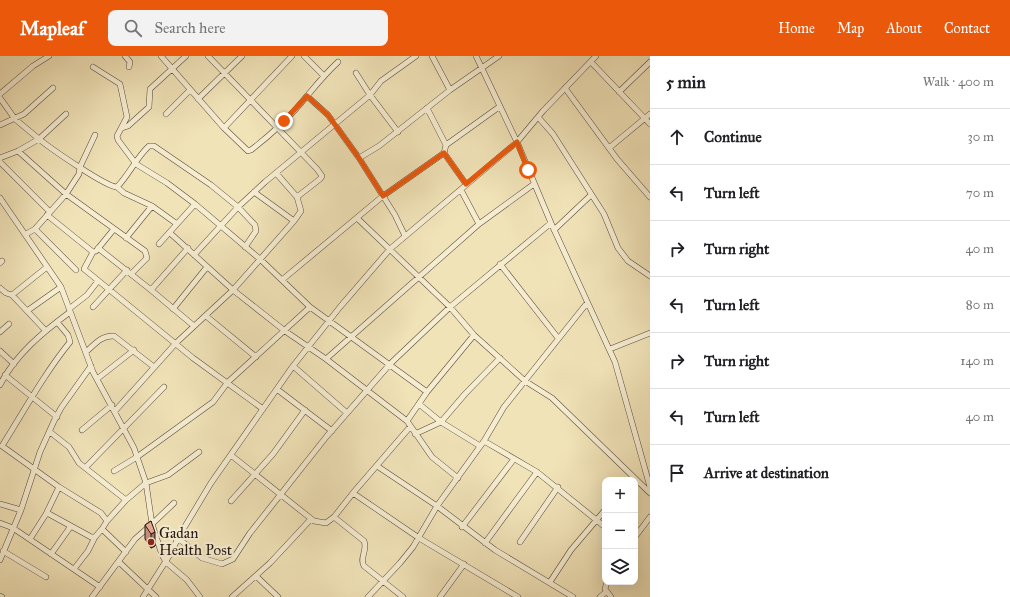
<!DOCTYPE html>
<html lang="en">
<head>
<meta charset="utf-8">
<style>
	body { margin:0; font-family:"IM FELL Great Primer",serif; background:#f2f2f2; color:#202124 }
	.controls { position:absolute; right:12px; bottom:12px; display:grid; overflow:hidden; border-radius:8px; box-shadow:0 4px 16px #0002 }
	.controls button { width:36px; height:36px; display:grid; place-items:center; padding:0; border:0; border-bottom:1px solid #e0e0e0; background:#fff; color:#202124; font:20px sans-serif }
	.stop { position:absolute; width:12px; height:12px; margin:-9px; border:3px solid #ea580c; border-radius:50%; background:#fff }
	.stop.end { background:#ea580c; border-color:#fff; box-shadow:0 1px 4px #0008 }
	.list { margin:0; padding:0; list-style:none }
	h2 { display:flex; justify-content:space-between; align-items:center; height:52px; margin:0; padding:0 16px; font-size:17px }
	h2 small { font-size:13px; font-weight:400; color:#757577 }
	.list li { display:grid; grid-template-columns:26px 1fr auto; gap:12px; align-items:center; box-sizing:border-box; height:56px; padding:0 16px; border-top:1px solid #e0e0e0 }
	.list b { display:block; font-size:15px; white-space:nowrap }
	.list em { font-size:13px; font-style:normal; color:#757577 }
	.icon { flex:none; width:22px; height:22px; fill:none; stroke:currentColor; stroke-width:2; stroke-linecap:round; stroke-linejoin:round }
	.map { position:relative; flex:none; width:650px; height:541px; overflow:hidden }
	header { display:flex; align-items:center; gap:24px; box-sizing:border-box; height:56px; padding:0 20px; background:#ea580c; color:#fff }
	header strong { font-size:19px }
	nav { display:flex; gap:22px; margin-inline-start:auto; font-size:14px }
	.search { width:280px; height:36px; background:#f2f2f2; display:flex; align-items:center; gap:10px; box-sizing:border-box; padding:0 14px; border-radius:8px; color:#757577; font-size:15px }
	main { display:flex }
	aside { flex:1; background:#fff }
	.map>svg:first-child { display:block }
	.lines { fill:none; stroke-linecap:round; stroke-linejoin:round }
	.street-casing { stroke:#574a3c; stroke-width:6 }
	.street { stroke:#f6edd1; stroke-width:5 }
	.wall { fill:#c8917e; stroke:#241712 }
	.shaded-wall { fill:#a37667; stroke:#241712 }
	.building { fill:#e9a993; stroke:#241712 }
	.route { stroke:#ea580c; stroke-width:5 }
	.poi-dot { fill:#8f2418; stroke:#f6edd1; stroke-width:1.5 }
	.labels { text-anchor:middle; stroke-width:4; stroke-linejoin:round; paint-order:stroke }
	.poi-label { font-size:15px; fill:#241712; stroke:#f6edd1; text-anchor:start }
</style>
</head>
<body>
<header>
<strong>Mapleaf</strong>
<div class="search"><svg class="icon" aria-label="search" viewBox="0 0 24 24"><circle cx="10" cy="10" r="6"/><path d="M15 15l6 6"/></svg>Search here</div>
<nav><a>Home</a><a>Map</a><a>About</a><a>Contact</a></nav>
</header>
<main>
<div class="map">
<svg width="650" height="541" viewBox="0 0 650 541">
	<rect width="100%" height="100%" fill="#f1e3b8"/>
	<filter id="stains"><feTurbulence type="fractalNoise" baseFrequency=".005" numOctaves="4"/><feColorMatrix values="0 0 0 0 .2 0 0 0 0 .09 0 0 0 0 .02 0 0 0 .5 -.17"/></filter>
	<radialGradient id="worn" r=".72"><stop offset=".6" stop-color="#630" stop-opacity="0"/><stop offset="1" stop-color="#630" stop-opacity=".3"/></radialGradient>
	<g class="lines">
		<g class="street-casing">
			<path id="street" d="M 125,0 L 130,6 L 129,11
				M 161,0 L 224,72 L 248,95 L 251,94 C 272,78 290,61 307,40 C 317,28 326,17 338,6
				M 208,0 L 317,113 L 322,120 L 320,123 L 297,141
				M 304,0 L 323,19
				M 432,0 L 450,34
				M 476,0 L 517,86 L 551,167 L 615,306 L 650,431
				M 591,6 L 650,68
				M 93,11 L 120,28 L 127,61 L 117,80 L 118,84 L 136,108 L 167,127 L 195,148 L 261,204 L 310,251 L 427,336
				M 356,17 L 370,39 L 398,76
				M 565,32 L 617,103 L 650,141
				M 619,36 L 650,6
				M 0,38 L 33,10 L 49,0
				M 307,40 L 328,59 L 359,102 L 395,159 L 405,180
				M 0,42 L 15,63 L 39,83 L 66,58
				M 198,43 L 242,0
				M 427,52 L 446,89 L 444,97 L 466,128
				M 166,58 L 190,34
				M 538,61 L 553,78 L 604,158 L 618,192 L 628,205 L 650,220
				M 0,69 L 24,58 L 53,32
				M 122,72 L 128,70 L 149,51 L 150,33 L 186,0
				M 224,72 L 292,0
				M 446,89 L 499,51
				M 609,92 L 650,58
				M 18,95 L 66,138 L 145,195 L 147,202 L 131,218
				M 0,102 L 18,95 L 39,83 C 50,92 106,131 117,131 C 129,119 136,102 149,90 L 154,90 L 211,129 L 238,151 L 255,169 L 256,175 L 245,191
				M 359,102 L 379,90 L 450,34 L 499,0
				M 0,106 L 50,156
				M 117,131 L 124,137 L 152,150 L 177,168
				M 461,134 L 479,168
				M 254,136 L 294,165
				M 0,142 L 61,231 L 93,316 L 134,392 L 146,427 L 152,468 L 135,483 L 92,541
				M 47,159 L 93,196 L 84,213 L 193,302 L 263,353
				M 357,162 L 450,251 L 474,279 L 525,325 L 552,342 L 650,437
				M 35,173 L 76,214
				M 554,174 L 591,139
				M 170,177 L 233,234 L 285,275 L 326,303 L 407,365 L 432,401 L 458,422
				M 26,178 L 35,173 L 66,138 L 79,118 L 80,111 L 95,79
				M 126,182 L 152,150
				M 159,188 L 195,148
				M 98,192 L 151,234 L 194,270
				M 96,195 L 114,173
				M 194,199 L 238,151 L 265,126 L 370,39 L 381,25 L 416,0
				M 0,207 L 2,205
				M 500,208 L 558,282
				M 282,224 L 383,140 L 444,97
				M 0,232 L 6,237 L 12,239
				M 151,234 L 188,192
				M 93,251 L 127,214
				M 69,253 L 87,239 L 98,225
				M 173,253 L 207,211
				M 27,255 L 61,231
				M 206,260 L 256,301
				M 57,266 L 68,279 L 70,286 C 44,318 24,355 2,390 L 59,431 L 101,457 L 107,465 L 102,473 L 126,496
				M 45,274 L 12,239 L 47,211
				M 0,276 L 9,268
				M 610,293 L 650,277
				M 0,295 L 14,308
				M 86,296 C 95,288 102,279 114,280 L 154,311
				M 326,303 L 479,168 L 534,128
				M 293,310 L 347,357
				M 5,319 L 57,361
				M 97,323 L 134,294
				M 0,329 C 15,299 43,276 70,256
				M 278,334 L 332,375
				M 419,348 L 441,366 L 480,390
				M 115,355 L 176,287 L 233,234 L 294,165 L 301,155 L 297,141 L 276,117
				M 407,365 L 427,336 L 474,279
				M 82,374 L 112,349
				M 50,376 L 69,391 L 79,407 L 126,444
				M 415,378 L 441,366 L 465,338 L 500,302
				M 484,385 L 537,416 L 605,471
				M 232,400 L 314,465 L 326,467 L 334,461 L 353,437 L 410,371
				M 377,410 L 437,450 L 495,494 L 573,541
				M 86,411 L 164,331
				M 114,415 L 137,401 L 213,346 L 228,326 L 310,251
				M 353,437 L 419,482 L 518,541
				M 231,445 L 273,398 L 305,354
				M 174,447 L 152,468 L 162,499 L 166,506 L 187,524 L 200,541
				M 0,448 L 21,454
				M 46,458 L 59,431
				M 334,461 L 364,485 C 368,494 359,502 364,510 L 403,541
				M 107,465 L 126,444 L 146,427 L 168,419 L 199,396
				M 0,467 L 13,472 L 100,531
				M 462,471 L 514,403
				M 635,481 L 650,461
				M 178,482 L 202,502 L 222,508 L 233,503 L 250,477 L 327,380 L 390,308 L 450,251 L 551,167
				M 30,483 L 46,458 L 49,458 L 91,481 L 95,481 L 102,473
				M 520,486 L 558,431
				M 485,487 L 537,416
				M 3,495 L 46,521
				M 51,498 L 71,470
				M 0,504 L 21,454 L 40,396 L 54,365 L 61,352 L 91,310
				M 119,506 L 156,541
				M 74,513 L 88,495 L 95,481
				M 256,520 L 278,541
				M 550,526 L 571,494 L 605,454
				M 607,526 L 605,533 L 611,541
				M 0,540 L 2,541
				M 143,541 L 171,497 L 178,482 L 211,427 L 293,310 L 340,251 L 390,193 L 517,86 L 543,55 L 596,0
				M 232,541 L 270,507 L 311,463
				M 368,541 L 400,507 L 413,491 L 437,450 L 484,385 L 504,351 L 587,247
				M 440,541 L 464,508
				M 600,541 L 606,536"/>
		</g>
		<use href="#street" class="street"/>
	</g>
	<path class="wall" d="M 151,465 L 155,490 L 151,492 L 145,483 L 145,469 Z"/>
	<path class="shaded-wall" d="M 155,476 L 155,490 L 151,492 L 151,478 Z"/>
	<path class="building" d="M 151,465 L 155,476 L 151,478 L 145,469 Z"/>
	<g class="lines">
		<path class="route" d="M 284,65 L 307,40 L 328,59 L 359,102 L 383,140 L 444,97 L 466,128 L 517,86 L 528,114"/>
	</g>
	<circle class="poi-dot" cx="151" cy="486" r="4"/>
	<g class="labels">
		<g class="poi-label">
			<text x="159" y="482">Gadan<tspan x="159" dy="17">Health Post</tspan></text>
		</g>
	</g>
	<rect width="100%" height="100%" filter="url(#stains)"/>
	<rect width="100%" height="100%" fill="url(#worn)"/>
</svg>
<div class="controls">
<button>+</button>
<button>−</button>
<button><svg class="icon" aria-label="layers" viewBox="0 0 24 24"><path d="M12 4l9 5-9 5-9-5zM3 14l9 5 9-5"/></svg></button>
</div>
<div class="stop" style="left:528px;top:114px"></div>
<div class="stop end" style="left:284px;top:65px"></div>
</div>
<aside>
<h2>5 min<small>Walk · 400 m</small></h2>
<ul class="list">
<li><svg class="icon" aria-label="ahead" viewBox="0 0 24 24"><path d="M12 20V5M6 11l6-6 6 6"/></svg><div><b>Continue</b></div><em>30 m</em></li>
<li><svg class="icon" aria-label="left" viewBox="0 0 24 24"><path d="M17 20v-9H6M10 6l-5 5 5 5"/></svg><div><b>Turn left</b></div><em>70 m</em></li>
<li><svg class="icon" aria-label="right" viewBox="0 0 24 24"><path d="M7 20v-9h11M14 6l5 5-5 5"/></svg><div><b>Turn right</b></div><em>40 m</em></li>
<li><svg class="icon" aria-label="left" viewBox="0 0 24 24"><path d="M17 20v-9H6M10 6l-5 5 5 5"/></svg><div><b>Turn left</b></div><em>80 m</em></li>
<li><svg class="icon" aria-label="right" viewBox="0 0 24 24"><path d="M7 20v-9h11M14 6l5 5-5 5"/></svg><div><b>Turn right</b></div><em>140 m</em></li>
<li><svg class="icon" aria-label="left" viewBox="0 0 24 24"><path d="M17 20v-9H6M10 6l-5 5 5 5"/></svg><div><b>Turn left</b></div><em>40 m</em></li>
<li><svg class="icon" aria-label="arrive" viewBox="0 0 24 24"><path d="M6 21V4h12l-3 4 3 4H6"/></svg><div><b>Arrive at destination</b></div></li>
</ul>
</aside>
</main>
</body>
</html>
